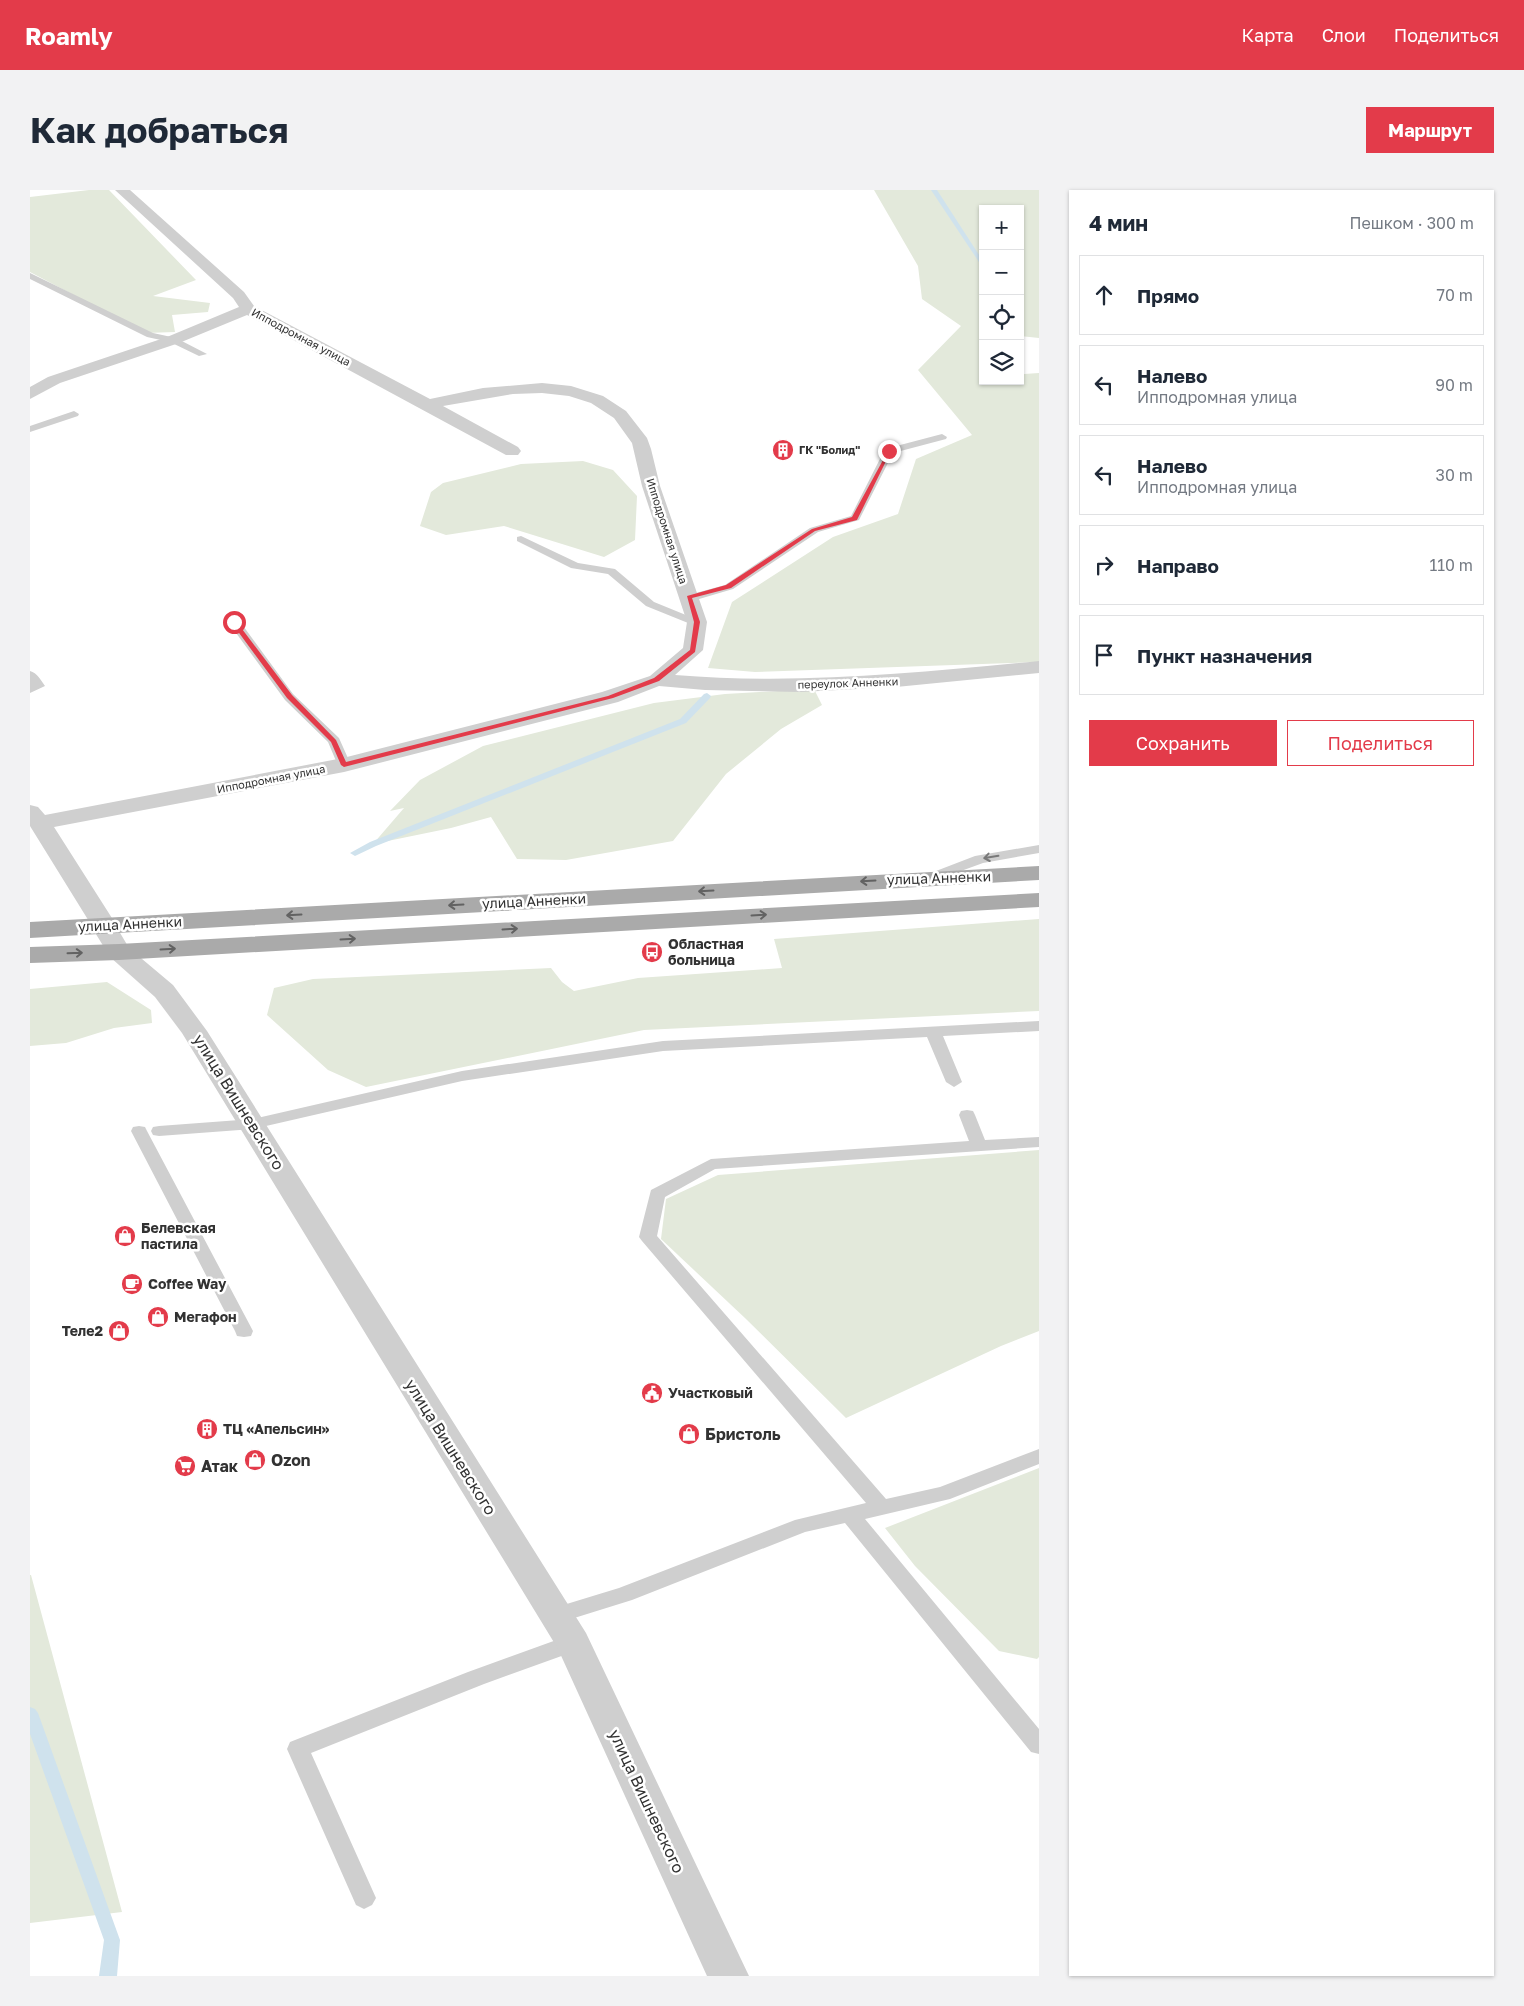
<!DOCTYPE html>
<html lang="ru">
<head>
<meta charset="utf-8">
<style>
	body { margin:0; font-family:"Golos Text",sans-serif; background:#f2f2f3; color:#1f2937 }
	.controls { position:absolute; right:15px; top:15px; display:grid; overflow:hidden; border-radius:0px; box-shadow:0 1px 4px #0004 }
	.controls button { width:45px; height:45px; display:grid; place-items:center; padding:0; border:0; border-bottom:1px solid #e0e1e3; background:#fff; color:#1f2937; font:25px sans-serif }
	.stop { position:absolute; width:15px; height:15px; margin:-11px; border:4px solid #e33b4a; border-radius:50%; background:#fff }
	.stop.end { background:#e33b4a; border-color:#fff; box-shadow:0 1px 5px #0008 }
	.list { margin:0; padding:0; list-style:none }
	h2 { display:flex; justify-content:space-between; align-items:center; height:65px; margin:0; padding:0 20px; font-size:21px }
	h2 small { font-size:16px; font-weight:400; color:#747a83 }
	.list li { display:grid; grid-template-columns:32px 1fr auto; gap:15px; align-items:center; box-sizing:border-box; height:80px; margin:0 10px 10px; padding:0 10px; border:1px solid #e0e1e3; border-radius:0px }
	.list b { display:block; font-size:19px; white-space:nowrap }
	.list p { margin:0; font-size:16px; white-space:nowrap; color:#747a83 }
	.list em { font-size:16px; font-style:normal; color:#747a83 }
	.actions { display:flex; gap:10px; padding:15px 20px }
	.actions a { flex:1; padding:11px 0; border:1px solid #e33b4a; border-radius:0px; text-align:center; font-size:18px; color:#e33b4a }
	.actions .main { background:#e33b4a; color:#fff }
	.icon { flex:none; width:28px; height:28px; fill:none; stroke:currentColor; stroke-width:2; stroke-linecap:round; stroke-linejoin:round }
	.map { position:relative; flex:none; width:1009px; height:1786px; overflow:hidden; border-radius:0px }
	header { display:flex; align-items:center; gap:30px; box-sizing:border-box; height:70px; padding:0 25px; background:#e33b4a; color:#fff }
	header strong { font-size:24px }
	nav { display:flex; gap:28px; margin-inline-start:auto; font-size:18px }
	.intro { display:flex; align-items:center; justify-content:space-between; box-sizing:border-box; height:120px; padding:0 30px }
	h1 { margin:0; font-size:35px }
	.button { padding:12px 22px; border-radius:0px; background:#e33b4a; color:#fff; font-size:18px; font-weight:700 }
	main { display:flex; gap:30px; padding:0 30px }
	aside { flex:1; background:#fff; border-radius:0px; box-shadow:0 1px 4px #0004 }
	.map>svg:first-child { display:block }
	.green { fill:#e3e9db }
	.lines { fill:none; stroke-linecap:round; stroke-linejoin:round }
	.stream { fill:#cfe2ed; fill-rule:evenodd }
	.service { fill:#cfcfcf; fill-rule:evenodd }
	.minor { fill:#cfcfcf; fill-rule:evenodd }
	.tertiary { fill:#cfcfcf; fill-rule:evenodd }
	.primary { fill:#aaa; fill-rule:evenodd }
	.oneway { stroke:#797979 }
	.oneway2 { stroke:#626262 }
	.route { fill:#e33b4a }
	.labels { text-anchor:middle; stroke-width:5; stroke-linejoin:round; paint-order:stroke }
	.far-street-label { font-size:11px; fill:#323232; stroke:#fff }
	.far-poi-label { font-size:11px; font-weight:bold; fill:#323232; stroke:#fff; text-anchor:start }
	.street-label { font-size:14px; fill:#323232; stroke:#fff }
	.poi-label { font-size:14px; font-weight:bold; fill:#323232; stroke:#fff; text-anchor:start }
	.near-street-label { font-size:16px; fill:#323232; stroke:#fff }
	.near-poi-label { font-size:16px; font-weight:bold; fill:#323232; stroke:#fff; text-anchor:start }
</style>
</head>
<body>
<header>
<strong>Roamly</strong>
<nav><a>Карта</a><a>Слои</a><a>Поделиться</a></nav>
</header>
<div class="intro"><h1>Как добраться</h1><a class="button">Маршрут</a></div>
<main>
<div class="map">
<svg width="1009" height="1786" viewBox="0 0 1009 1786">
	<rect width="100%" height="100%" fill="#fff"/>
	<path class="green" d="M 59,0 L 79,0 L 166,90 L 123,106 L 180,113 L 178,122 L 142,125 L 145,142 L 116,143 L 0,82 L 0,7 Z
		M 844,0 L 1009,0 L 1009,148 L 990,146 L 990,19 L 953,19 L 953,191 L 990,191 L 990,165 L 994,184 L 1009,183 L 1009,472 L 725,482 L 678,478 L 702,412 L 803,347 L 868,324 L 886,269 L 942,245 L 888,180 L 931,136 L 892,109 L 888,76 Z
		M 553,271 L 583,280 L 607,306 L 605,350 L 574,367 L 474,336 L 416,345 L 390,336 L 401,302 L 413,293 L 491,274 Z
		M 784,499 L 792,515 L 751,539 L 696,584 L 643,651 L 536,670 L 487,669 L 461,627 L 421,638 L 343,654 L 374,618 L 360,621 L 390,590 L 453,556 L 624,513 L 695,504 Z
		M 1009,729 L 1009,821 L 614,840 L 336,897 L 298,880 L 237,825 L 244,798 L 283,789 L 521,778 L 532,792 L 544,801 L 608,788 L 752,778 L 744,749 Z
		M 77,792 L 121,820 L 122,833 L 84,838 L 36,853 L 0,856 L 0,799 Z
		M 1009,960 L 1009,1141 L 971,1156 L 816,1228 L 716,1129 L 631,1049 L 636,1009 L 688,985 Z
		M 1009,1278 L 1009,1467 L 1007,1469 L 969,1461 L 885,1376 L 855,1338 Z
		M 0,1385 L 1,1385 L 92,1722 L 0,1733 Z"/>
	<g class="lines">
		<path class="stream" d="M 901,0 L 907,0 L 953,71 L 953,78 Z
			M 677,503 L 681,506 L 680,508 L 656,533 L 346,656 L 325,666 L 320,663 L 340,652 L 650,529 L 674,504 Z
			M 0,1517 L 5,1519 L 8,1523 L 90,1750 L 87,1786 L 69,1786 L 74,1750 L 0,1544 Z"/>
		<path class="service" d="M 0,83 L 123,143 L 146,148 L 177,164 L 169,166 L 140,152 L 117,147 L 0,89 Z
			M 44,221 L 49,224 L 48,226 L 0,242 L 0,236 Z
			M 912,244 L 917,247 L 916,249 L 863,263 L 829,330 L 788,342 L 703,399 L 659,412 L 653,408 L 655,406 L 695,395 L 780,338 L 821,326 L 855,259 Z
			M 491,346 L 548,373 L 585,379 L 624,412 L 673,432 L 671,435 L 663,435 L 616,416 L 578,384 L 541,378 L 487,351 L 487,347 Z
			M 204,428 L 208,429 L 263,504 L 309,548 L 321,575 L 319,578 L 309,578 L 298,552 L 255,510 L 198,432 Z
			M 0,481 C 7,483 11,490 15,496 L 0,503 Z
			M 1009,655 L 1009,663 L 953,673 L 898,693 L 891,689 L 893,686 L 945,666 Z
			M 1009,831 L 1009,841 L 913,846 L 932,892 L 924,897 L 916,892 L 897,847 L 633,861 L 432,891 L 223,939 L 129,946 L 123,945 L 121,941 L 123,937 L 129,936 L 223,929 L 432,881 L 633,851 Z
			M 937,920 L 943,921 L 945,925 L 955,950 L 1009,947 L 1009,957 L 685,979 L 635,1007 L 627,1046 L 856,1309 L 910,1297 L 1009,1259 L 1009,1274 L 920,1309 L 835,1329 L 1009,1539 L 1009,1564 L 1001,1562 L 815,1333 L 775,1342 L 602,1410 L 525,1434 L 517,1432 L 514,1426 L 517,1420 L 589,1398 L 765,1330 L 836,1313 L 612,1051 L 609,1047 L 621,1000 L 681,969 L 939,951 L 929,925 L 931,921 Z
			M 109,936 L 115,937 L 117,941 L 223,1141 L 221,1146 L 214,1147 L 207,1146 L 205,1141 L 101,941 L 103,937 Z
			M 543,1444 L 551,1447 L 554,1453 L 551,1459 L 454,1494 L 281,1563 L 346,1708 L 342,1715 L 334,1719 L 326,1715 L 257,1559 L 260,1552 L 438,1482 Z"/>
		<path class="minor" d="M 85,0 L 100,0 L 214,102 L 224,116 L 400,209 L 453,198 L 512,193 L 541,196 L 573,206 L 596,221 L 617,248 L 621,259 L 630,296 L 677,432 L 673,460 L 645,485 C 767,495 888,483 1009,471 L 1009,483 L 866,497 L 770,502 L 675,500 L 629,496 L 588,512 L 314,582 L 24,637 L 87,736 L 83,741 L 74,744 L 65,741 L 0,636 L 0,615 L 8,617 L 15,625 L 313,568 L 572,502 L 620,486 L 653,458 L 657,432 L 612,296 L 602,253 L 584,228 L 561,213 L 539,206 L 512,203 L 483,204 L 413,216 L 488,257 L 491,261 L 488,265 L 476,265 L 217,125 L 149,153 L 30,193 L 0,209 L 0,197 L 18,187 L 137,147 L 209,117 L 203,108 Z"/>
		<path class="tertiary" d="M 74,728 L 83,731 L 99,758 L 143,795 L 177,841 L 556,1443 L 719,1786 L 677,1786 L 528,1459 L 152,843 L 125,807 L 80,767 L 61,736 L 65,731 Z"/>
		<path class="primary" d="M 1009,676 L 1009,690 L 0,748 L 0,732 Z
			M 1009,703 L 1009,717 L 89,770 L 0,773 L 0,757 L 89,754 Z"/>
	</g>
	<defs><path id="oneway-shaft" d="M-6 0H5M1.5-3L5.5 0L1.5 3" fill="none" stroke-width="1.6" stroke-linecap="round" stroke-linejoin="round" transform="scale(1.25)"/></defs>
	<use class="oneway" href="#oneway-shaft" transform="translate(961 667) rotate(171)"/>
	<g class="oneway2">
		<use href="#oneway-shaft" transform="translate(838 691) rotate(177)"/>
		<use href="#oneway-shaft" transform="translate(676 701) rotate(177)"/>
		<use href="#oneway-shaft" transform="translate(426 715) rotate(177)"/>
		<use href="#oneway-shaft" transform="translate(264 725) rotate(177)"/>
		<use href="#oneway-shaft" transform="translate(729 725) rotate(-3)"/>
		<use href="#oneway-shaft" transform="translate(480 739) rotate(-3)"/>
		<use href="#oneway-shaft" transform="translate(318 749) rotate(-3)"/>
		<use href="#oneway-shaft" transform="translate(138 759) rotate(-3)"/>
		<use href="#oneway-shaft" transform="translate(45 763) rotate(-2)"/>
	</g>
	<path class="route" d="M 859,259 L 861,261 L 827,330 L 785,341 L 701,398 L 662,408 L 670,432 L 665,462 L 629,491 L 583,508 L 314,577 L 311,575 L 301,552 L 257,508 L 201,432 L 206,431 L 262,505 L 306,550 L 316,572 L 578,506 L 624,488 L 660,460 L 664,432 L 657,406 L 696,395 L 782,339 L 822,327 Z"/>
	<defs>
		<g id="building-disc" transform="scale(1.125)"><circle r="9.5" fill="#e33b4a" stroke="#fff"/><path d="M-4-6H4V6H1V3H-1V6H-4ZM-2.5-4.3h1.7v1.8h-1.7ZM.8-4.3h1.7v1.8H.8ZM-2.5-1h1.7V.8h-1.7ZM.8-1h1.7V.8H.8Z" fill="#fff"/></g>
		<g id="bus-disc" transform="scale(1.125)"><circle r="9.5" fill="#e33b4a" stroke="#fff"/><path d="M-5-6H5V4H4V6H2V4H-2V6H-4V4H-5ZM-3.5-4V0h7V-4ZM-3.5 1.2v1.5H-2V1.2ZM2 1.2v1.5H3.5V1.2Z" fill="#fff"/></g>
		<g id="shop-disc" transform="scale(1.125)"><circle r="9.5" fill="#e33b4a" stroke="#fff"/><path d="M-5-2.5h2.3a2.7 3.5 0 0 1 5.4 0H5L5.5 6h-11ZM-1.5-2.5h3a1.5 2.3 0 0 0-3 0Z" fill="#fff"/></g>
		<g id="cafe-disc" transform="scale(1.125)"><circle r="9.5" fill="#e33b4a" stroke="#fff"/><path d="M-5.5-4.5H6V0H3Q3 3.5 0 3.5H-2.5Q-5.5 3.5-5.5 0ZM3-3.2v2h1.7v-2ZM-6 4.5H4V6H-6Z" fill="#fff"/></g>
		<g id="civic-disc" transform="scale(1.125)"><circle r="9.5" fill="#e33b4a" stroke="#fff"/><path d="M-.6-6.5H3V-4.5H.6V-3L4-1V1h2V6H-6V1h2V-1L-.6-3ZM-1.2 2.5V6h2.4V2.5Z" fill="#fff"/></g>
		<g id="supermarket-disc" transform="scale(1.125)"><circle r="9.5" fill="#e33b4a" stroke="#fff"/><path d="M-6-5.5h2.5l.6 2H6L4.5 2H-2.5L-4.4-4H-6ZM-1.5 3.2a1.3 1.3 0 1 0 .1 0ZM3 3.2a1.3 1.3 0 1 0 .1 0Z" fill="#fff"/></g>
	</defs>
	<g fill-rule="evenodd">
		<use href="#building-disc" x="753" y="260"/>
		<use href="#bus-disc" x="622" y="762"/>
		<use href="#shop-disc" x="95" y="1046"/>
		<use href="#cafe-disc" x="102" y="1094"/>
		<use href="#shop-disc" x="128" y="1127"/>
		<use href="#shop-disc" x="89" y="1141"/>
		<use href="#civic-disc" x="622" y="1203"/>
		<use href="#building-disc" x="177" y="1239"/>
		<use href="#shop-disc" x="659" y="1244"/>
		<use href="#shop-disc" x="225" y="1270"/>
		<use href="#supermarket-disc" x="155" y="1276"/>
	</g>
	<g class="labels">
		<g class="far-street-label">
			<text transform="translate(271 147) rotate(28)" y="4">Ипподромная улица</text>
			<text transform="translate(637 341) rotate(72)" y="4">Ипподромная улица</text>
			<text transform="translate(818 493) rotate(-2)" y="4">переулок Анненки</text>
			<text transform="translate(241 589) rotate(-11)" y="4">Ипподромная улица</text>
		</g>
		<g class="far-poi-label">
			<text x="769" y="264">ГК "Болид"</text>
		</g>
		<g class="street-label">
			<text transform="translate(909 688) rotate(-2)" y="5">улица Анненки</text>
			<text transform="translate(504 711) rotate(-3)" y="5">улица Анненки</text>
			<text transform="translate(100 734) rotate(-3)" y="5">улица Анненки</text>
		</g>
		<g class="poi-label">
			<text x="638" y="759">Областная<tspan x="638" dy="16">больница</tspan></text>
			<text x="111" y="1043">Белевская<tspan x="111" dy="16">пастила</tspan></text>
			<text x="118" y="1099">Coffee Way</text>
			<text x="144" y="1132">Мегафон</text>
			<text x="73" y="1146" text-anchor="end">Теле2</text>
			<text x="638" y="1208">Участковый</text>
			<text x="193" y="1244">ТЦ «Апельсин»</text>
		</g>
		<g class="near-street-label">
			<text transform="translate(209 912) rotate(58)" y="6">улица Вишневского</text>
			<text transform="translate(421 1257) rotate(58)" y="6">улица Вишневского</text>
			<text transform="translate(617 1611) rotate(65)" y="6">улица Вишневского</text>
		</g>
		<g class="near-poi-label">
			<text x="675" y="1250">Бристоль</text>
			<text x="241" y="1276">Ozon</text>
			<text x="171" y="1282">Атак</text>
		</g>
	</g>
</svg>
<div class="controls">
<button>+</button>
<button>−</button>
<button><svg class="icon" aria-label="locate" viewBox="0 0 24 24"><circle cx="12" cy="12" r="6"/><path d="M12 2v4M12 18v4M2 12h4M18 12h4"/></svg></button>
<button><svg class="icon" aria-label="layers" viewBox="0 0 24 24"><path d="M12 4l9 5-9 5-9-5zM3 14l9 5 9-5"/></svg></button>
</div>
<div class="stop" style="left:204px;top:432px"></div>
<div class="stop end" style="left:859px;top:261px"></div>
</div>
<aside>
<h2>4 мин<small>Пешком · 300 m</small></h2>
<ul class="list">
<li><svg class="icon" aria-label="ahead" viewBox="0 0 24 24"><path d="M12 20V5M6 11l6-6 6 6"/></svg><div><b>Прямо</b></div><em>70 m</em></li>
<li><svg class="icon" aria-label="left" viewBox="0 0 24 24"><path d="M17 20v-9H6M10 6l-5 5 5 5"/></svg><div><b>Налево</b><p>Ипподромная улица</p></div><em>90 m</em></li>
<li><svg class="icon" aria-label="left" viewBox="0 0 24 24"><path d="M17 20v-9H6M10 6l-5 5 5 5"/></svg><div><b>Налево</b><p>Ипподромная улица</p></div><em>30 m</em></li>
<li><svg class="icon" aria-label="right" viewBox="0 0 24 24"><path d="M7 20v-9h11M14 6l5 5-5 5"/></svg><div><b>Направо</b></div><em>110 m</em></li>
<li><svg class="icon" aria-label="arrive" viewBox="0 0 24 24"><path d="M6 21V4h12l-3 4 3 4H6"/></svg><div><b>Пункт назначения</b></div></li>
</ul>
<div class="actions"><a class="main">Сохранить</a><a>Поделиться</a></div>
</aside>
</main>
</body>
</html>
